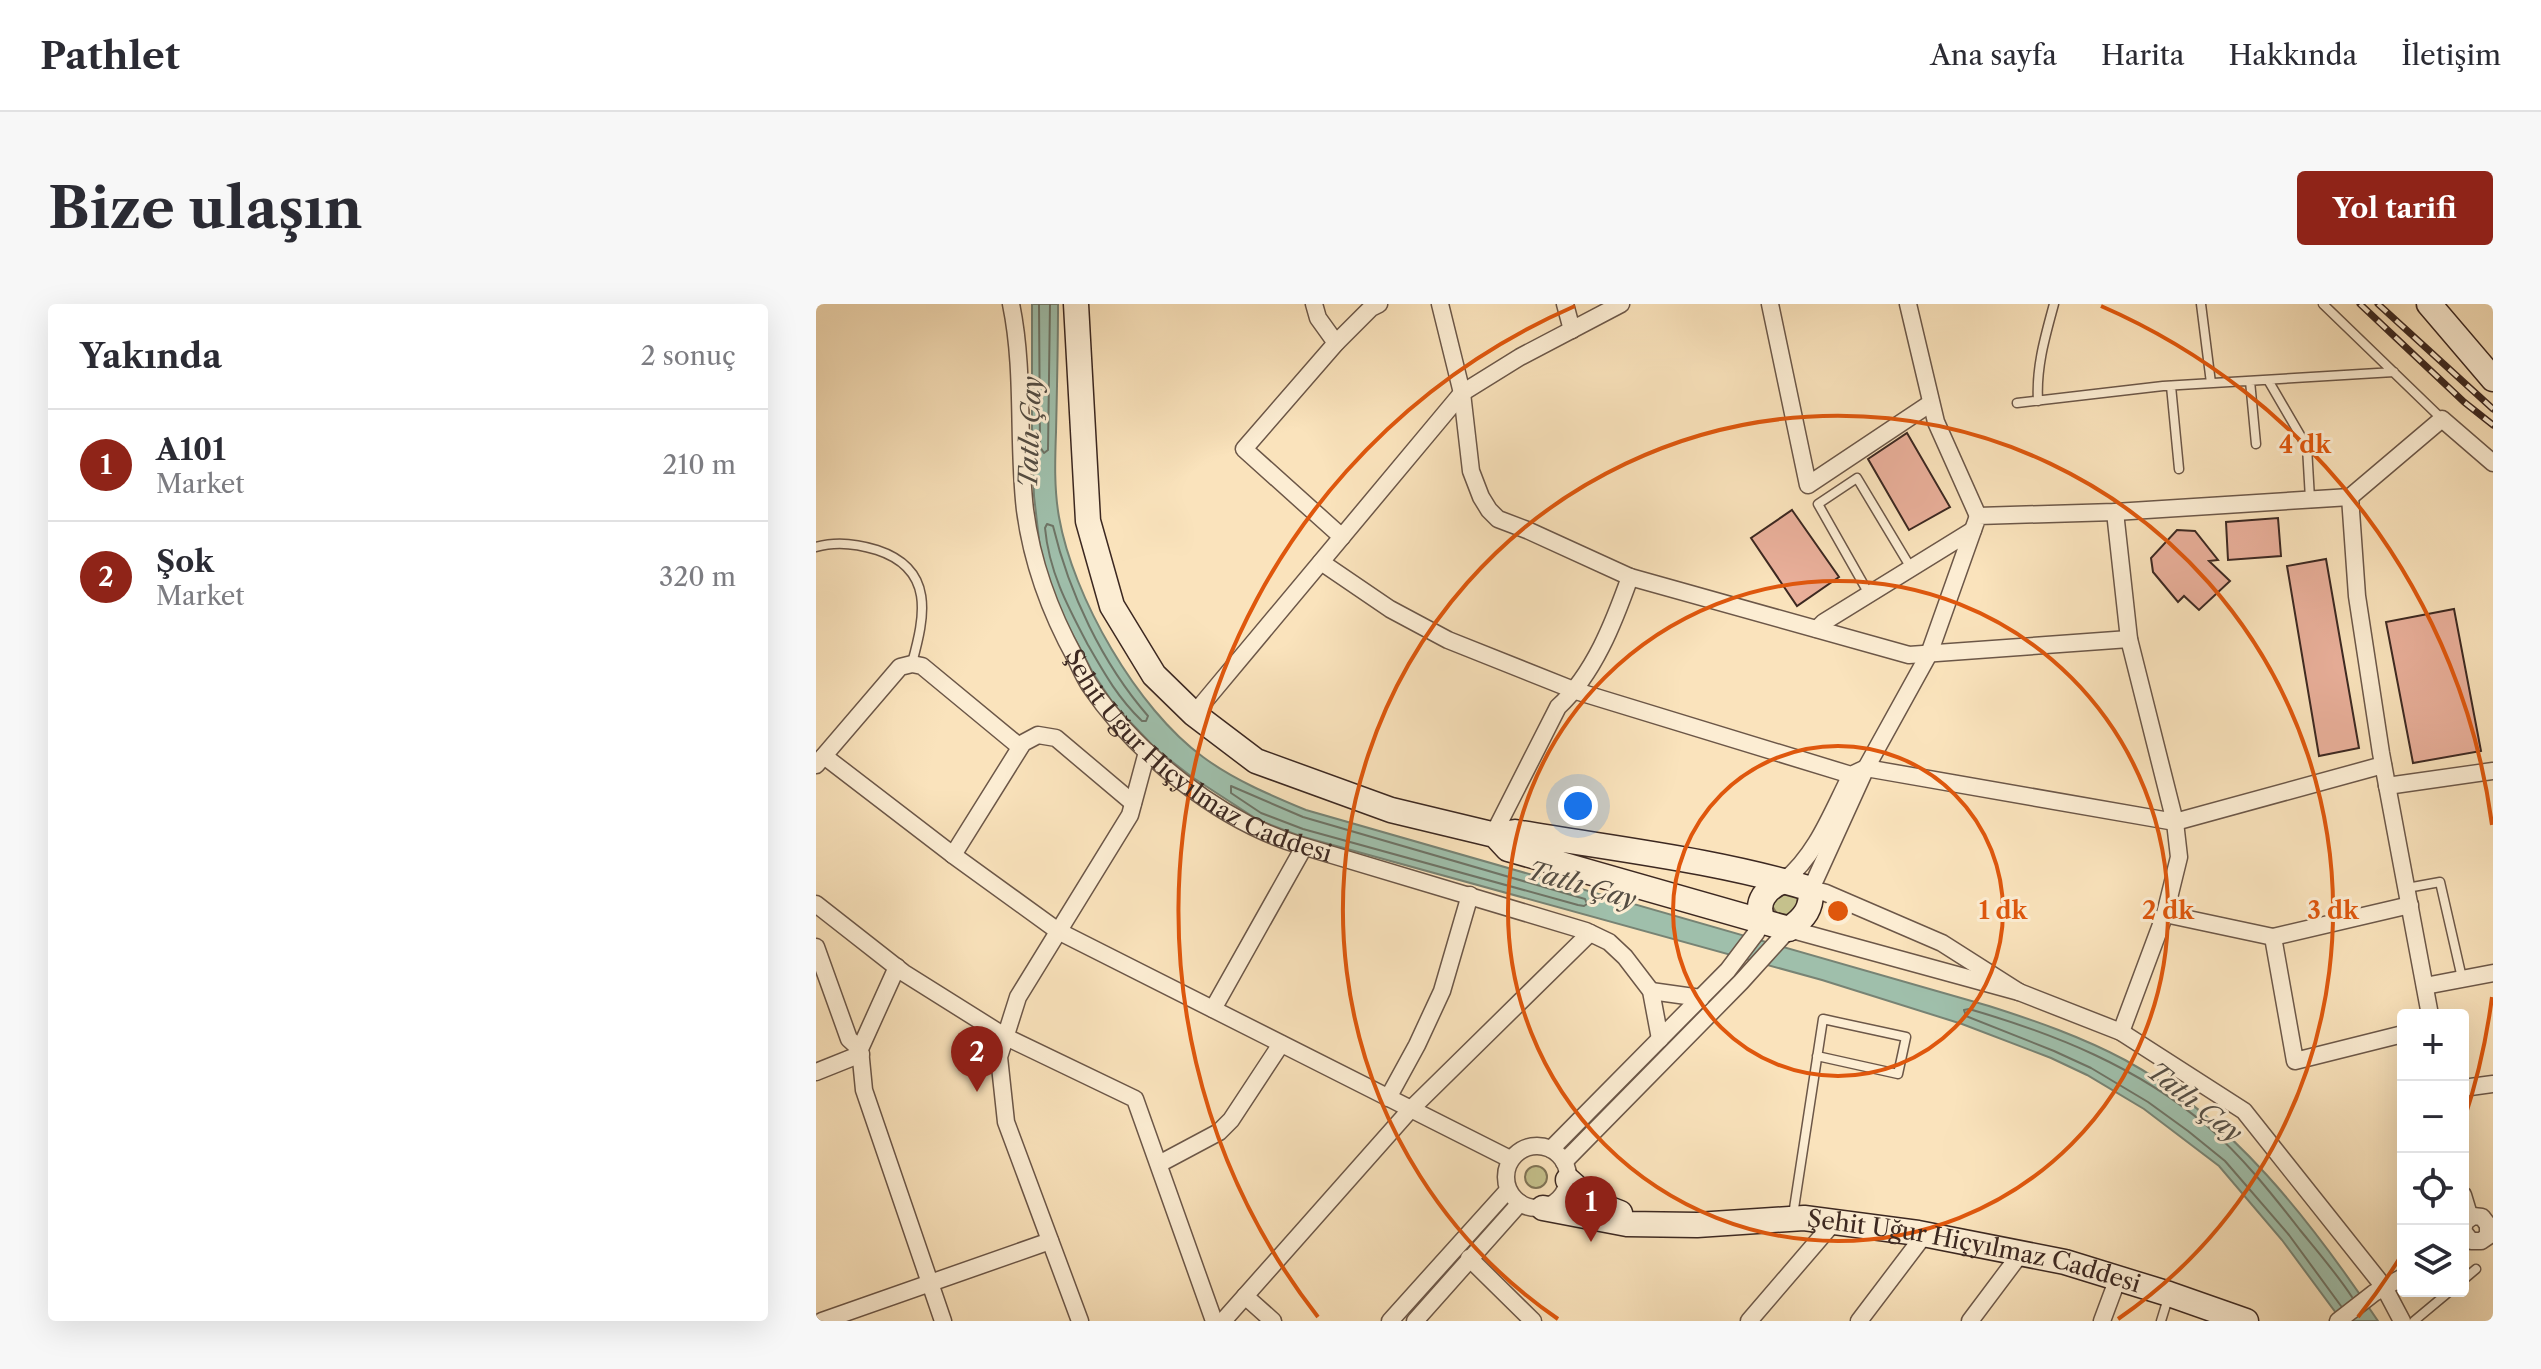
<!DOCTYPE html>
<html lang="tr">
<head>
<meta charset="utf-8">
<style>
	body { margin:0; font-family:"Libre Caslon Text",serif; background:#f7f7f7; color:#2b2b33 }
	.controls { position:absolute; right:24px; bottom:24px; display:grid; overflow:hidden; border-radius:8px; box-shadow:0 8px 32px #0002 }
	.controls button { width:72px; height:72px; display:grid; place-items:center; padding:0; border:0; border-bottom:2px solid #e1e1e2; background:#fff; color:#2b2b33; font:40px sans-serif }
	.you { position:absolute; left:762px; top:502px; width:28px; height:28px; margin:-20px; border:6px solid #fff; border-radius:50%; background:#1a73e8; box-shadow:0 0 0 12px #1a73e833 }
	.badge { display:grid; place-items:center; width:52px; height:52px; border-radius:50%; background:#8f2418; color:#fff; font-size:26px; font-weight:700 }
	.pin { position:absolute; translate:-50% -66px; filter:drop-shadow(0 2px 4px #0008) }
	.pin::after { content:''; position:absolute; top:42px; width:28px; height:24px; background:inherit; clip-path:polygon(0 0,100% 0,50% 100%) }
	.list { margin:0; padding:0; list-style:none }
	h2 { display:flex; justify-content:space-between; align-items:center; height:104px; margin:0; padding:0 32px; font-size:34px }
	h2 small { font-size:26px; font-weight:400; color:#7c7c81 }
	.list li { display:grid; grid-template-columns:52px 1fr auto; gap:24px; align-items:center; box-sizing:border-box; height:112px; padding:0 32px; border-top:2px solid #e1e1e2 }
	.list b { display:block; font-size:30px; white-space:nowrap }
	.list p { margin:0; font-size:26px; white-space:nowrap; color:#7c7c81 }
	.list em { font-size:26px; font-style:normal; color:#7c7c81 }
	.icon { flex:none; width:44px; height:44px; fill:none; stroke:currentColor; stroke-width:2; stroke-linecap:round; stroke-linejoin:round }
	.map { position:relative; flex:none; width:1677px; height:1017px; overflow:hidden; border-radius:8px }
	header { display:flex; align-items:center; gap:48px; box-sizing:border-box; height:112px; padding:0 40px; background:#fff; border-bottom:2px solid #e1e1e2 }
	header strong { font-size:38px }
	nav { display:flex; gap:44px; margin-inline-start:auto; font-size:28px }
	.intro { display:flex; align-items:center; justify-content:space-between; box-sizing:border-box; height:192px; padding:0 48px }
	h1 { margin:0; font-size:56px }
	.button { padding:20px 36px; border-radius:8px; background:#8f2418; color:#fff; font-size:28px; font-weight:700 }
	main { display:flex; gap:48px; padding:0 48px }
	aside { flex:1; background:#fff; border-radius:8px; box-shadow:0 8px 32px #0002 }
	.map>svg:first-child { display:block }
	.green { fill:#c5c18c; stroke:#807456; stroke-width:2 }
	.water { fill:#9fbfab; stroke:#778374; stroke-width:2 }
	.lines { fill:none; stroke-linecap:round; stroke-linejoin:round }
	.shore { stroke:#6e7466; stroke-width:2 }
	.building { fill:#e9af9a; stroke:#3c2821; stroke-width:2 }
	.lane-casing { stroke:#6c5748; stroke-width:11 }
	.street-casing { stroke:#6c5748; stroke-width:19 }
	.secondary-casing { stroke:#3c2821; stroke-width:27 }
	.lane { stroke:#fcedd3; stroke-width:8 }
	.street { stroke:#fcedd3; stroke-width:16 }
	.secondary { stroke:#fcedd3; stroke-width:24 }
	.rail-casing { stroke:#3c2821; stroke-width:7 }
	.rail { stroke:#fcedd3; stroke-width:4; stroke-dasharray:12; stroke-linecap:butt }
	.ring { fill:none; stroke:#df570d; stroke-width:4 }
	.labels { text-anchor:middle; stroke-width:6; stroke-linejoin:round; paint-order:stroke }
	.street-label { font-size:24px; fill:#3c2821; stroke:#fcedd3 }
	.water-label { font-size:26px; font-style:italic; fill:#554e44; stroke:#fcedd3 }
	.centre { fill:#df570d; stroke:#fcedd3; stroke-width:4 }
	.ring-label { font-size:24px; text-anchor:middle; font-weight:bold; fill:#df570d; stroke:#fcedd3; stroke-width:6; stroke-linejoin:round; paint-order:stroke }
</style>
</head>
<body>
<header>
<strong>Pathlet</strong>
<nav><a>Ana sayfa</a><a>Harita</a><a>Hakkında</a><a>İletişim</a></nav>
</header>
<div class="intro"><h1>Bize ulaşın</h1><a class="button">Yol tarifi</a></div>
<main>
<aside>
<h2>Yakında<small>2 sonuç</small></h2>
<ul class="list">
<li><span class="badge">1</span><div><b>A101</b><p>Market</p></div><em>210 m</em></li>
<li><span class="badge">2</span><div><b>Şok</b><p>Market</p></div><em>320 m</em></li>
</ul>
</aside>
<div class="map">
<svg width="1677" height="1017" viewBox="0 0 1677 1017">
	<rect width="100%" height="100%" fill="#fae3bc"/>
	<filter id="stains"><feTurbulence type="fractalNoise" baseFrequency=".0025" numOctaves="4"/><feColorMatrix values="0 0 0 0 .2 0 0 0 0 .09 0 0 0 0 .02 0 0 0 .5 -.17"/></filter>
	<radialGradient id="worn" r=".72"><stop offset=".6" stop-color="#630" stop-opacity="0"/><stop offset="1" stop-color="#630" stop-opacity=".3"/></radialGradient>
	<path class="green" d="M 962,587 L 981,592 L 982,601 L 975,611 L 962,610 C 954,603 955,595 962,587 Z
		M709 873a11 11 0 1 1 22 0a11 11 0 1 1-22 0Z"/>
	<path class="water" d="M 216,0 L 242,0 C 242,43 241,85 240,128 C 239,156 238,185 243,213 C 257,293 321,405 387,453 C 418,476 454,491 490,506 L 1173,702 C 1220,717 1266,733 1309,756 C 1416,814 1495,917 1562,1017 L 1526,1017 L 1466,936 L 1403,862 L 1328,805 L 1271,771 L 1235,754 L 1146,720 L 1006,676 L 484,532 L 442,516 L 376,473 L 341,446 L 299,402 L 277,369 L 241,301 L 225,253 L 218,192 L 216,144 Z"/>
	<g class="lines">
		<path class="shore" d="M 223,0 L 224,143 L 228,149 L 232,146 L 234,0
			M 231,220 L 237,222 C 253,289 286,359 332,412 L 330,417 L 326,417 C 302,394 288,369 272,341 C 252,303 233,268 229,224 Z
			M 415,482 L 487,513 L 769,595 L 771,600 L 768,602 L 762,601 L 487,525 L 445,509 L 415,489 Z
			M 1525,1002 L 1473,931 L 1409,857 L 1372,827 L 1332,798 L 1275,764 L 1238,747 L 1150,712 L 1148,706 L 1153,705 C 1239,730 1322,763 1391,822 C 1426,852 1456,890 1484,926 C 1502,948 1521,970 1536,993"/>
	</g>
	<path class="building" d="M 1091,129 L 1134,203 L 1093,226 L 1052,155 Z
		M 976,206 L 1023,273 L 981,302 L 935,234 Z
		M 1462,214 L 1465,252 L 1412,256 L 1410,218 Z
		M 1361,226 L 1379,227 L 1402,256 L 1393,257 L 1414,277 L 1383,306 L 1368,292 L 1362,298 L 1337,268 L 1335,254 Z
		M 1510,255 L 1543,444 L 1503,452 L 1471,262 Z
		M 1638,305 L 1665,447 L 1597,459 L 1570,318 Z"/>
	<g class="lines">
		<g class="lane-casing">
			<path id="lane" d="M 1385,0 L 1395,79
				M 1507,0 L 1626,115
				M 1452,76 L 1491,143 L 1494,195
				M 1434,77 L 1440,140
				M 1355,82 L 1363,165
				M 1222,97 C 1220,63 1229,33 1238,0
				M 1201,99 L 1347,82 L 1578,68
				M 0,243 C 20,237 42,240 61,246 C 119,265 109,312 96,359
				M 1053,290 L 1002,200 L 1041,174 L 1095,264
				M 1591,584 L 1624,578 L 1646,674
				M 977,911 L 1007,715 L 1090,733 L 1082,770 L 1001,752
				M 1647,976 L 1660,965
				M 1345,1017 L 1353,991
				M 1598,1017 L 1634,987"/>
		</g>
		<g class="street-casing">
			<g id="street">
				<path id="s1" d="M 195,0 C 209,67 201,138 209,206 C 216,259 234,308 260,355 C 264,363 268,373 274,382 C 320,450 404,517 483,541 L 770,627 L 793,638 L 809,653 L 835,687 L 844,735"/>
				<path d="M 498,0 L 502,14 L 520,39"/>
				<path d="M 624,0 L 646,89 L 655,167 L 665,193 L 673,206 L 682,215 L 711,226 L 814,273 C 798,318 778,370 742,403 L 677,531"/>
				<path d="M 749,0 L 756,26"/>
				<path d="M 954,0 L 992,181 L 1115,99"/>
				<path d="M 1092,0 L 1120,118 L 1162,212"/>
				<path d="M 1534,193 L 1541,292 L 1565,449 L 1614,711"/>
				<path d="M 1299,208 L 1313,335 L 1359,518 L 1363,553 L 1349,610 L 1305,728"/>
				<path d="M 526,233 L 428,145 L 520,39 L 555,4 L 563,0"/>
				<path d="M 505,258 L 574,305 L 632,336 L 760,387 L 1035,471 L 1050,464 L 1359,518 L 1567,461"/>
				<path d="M 814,273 L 1093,351 L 1313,335"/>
				<path d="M 1001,325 L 1008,318 L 1157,226"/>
				<path d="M 378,410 L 646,89 L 704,53 L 805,0"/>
				<path d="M 8,452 L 137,551 L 242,627 L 694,855"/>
				<path d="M 0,461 L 84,363 L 96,360 L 106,362 L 204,443"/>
				<path d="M 1571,482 L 1677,467"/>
				<path d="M 137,551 L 207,439 L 222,431 L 240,434 L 317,499"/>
				<path d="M 968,577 C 1001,550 1016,508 1035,471"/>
				<path d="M 0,600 L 88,669 L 190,733 L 319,795 L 398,1017"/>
				<path d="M 1349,610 L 1457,633"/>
				<path d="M 0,643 L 33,735 L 44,745"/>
				<path d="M 81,663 L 44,745 L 48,786 L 127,1017"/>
				<path d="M 1609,682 L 1677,669"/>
				<path d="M 835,687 L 885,694"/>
				<path d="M 1203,688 L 1126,639 L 1010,589 L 995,585 L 1050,464 L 1113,350 L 1162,212 L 1299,208 L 1534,193 L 1626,115 L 1677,159"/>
				<path d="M 397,705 L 488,543"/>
				<path d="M 1587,730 L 1479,757 L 1457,633 L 1594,601"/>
				<path d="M 0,768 L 45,750"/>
				<path d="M 1647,784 L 1677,780"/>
				<path d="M 572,794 L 601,741 L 626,687 L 654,591"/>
				<circle cx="721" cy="873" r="31"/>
				<path d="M 735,845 L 912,666 L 940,629 L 947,616"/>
				<path d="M 748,858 L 925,678 L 973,625 L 1203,688 L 1305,728 L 1428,807 L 1568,983 L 1586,1017"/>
				<path d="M 343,860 L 403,828 L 415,816 L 465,740"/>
				<path d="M 1647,891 L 1654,914"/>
				<path d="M 1672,930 L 1672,921 L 1666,913 L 1657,912 L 1649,918 L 1647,927 L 1655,937 L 1665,937 L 1677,929"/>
				<path d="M 653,954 L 717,1017"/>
				<path d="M 429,992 L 457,1017"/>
				<path d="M 6,1017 L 234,937"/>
				<path d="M 264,1017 L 190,818 L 183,753 L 202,693 L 314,511 L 331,448"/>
				<path d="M 407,1017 L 594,806 L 774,629"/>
				<path d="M 574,1017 L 692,886"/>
				<path d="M 599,1017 L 704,899"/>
				<path d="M 933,1017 L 1018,918"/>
				<path d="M 1043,1017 L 1109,930"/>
				<path d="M 1154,1017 L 1205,949"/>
				<path d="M 1286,1017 L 1302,974"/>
				<path d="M 1522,1017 L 1558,989 L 1587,973"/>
			</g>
		</g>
		<g class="secondary-casing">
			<g id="secondary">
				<path d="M 260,0 L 272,217 L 296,302 L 338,371 L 378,410 L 440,457 L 575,506 L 679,531 L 699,528 C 798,545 900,556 995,585 C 996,604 989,614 973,625 L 692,545 L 679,531"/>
				<path d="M 1613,0 L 1677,75"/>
				<path d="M 947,616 C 938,598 951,583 968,577"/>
				<path d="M 752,876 L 778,899 L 804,909"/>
				<path id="s2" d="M 727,904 L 811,920 L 881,921 L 988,914 L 1102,929 L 1249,958 L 1353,990 L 1430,1017"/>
			</g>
		</g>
		<use href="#lane" class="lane"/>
		<use href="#street" class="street"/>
		<use href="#secondary" class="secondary"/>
		<g class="rail-casing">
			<path id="rail" d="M 1544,0 L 1648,98 L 1677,121
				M 1562,0 L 1677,105"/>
		</g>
		<use href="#rail" class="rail"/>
	</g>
	<g class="ring">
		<circle cx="1022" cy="607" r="165"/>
		<circle cx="1022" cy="607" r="330"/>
		<path d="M742 1015A495 495 0 1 1 1302 1015"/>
		<path d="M1676 693A660 660 0 0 1 1648 816M1585 952A660 660 0 0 1 1542 1013M502 1013A660 660 0 0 1 759 2M1285 2A660 660 0 0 1 1676 521"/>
	</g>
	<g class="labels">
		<g class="street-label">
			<text dy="8" stroke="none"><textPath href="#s1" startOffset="526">Şehit Uğur Hiçyılmaz Caddesi</textPath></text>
			<text dy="8" stroke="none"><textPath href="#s2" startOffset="436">Şehit Uğur Hiçyılmaz Caddesi</textPath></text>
		</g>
		<g class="water-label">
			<text transform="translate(214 128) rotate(-88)" y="9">Tatlı Çay</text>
			<text transform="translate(766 581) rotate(16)" y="9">Tatlı Çay</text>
			<text transform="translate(1379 798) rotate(38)" y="9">Tatlı Çay</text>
		</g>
	</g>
	<circle cx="1022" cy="607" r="12" class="centre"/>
	<g class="ring-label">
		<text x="1489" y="149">4 dk</text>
		<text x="1187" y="615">1 dk</text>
		<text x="1352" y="615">2 dk</text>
		<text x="1517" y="615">3 dk</text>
	</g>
	<rect width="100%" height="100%" filter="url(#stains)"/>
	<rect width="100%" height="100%" fill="url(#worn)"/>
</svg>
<div class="controls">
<button>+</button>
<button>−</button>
<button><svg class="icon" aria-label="locate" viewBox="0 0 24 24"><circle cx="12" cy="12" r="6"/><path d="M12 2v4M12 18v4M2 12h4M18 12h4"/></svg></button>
<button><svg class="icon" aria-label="layers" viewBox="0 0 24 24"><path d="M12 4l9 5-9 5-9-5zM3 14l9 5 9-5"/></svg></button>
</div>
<div class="you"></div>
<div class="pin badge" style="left:775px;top:938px">1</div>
<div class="pin badge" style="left:161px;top:788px">2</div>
</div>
</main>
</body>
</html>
